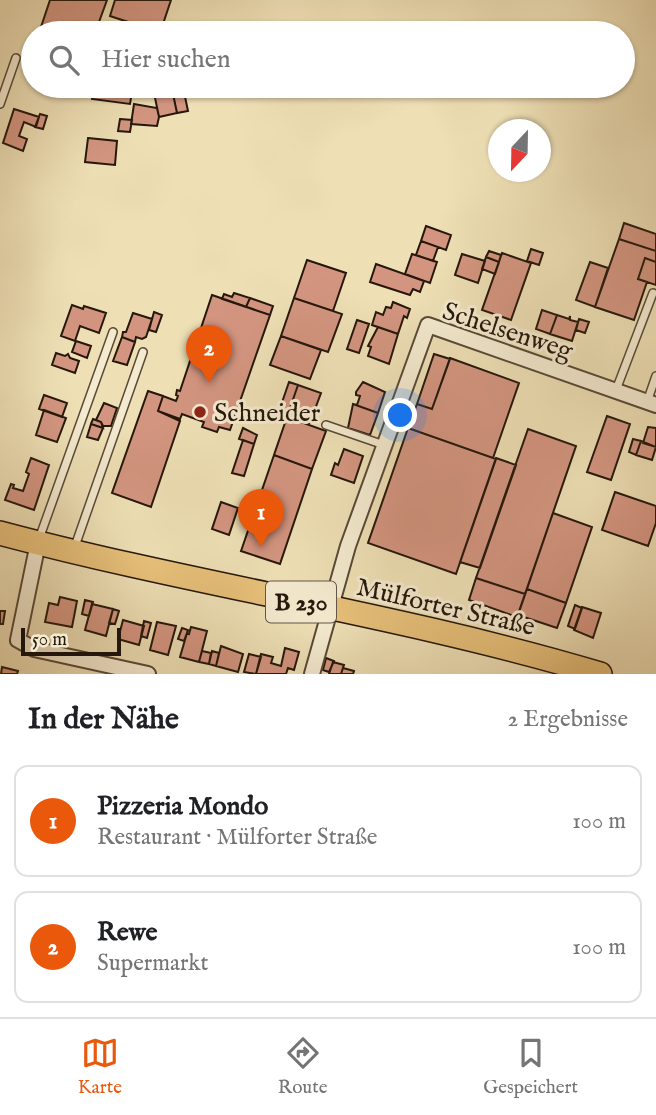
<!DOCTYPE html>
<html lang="de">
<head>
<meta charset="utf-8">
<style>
	body { margin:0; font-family:"IM FELL English",serif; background:#f2f2f2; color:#202124 }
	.compass { position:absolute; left:488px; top:119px; width:63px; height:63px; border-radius:50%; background:#fff; box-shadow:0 2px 5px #0004; rotate:202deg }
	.scale { position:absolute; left:21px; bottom:18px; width:100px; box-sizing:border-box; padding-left:7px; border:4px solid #25170b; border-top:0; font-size:19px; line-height:24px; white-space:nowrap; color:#25170b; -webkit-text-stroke:5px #f4eacf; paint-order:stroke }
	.you { position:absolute; left:401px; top:416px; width:24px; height:24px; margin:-18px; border:5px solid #fff; border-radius:50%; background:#1a73e8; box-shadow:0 0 0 10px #1a73e833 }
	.badge { display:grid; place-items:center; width:46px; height:46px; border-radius:50%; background:#ea580c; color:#fff; font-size:23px; font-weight:700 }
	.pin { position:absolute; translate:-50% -58px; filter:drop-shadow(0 2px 4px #0008) }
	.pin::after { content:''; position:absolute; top:37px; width:24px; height:21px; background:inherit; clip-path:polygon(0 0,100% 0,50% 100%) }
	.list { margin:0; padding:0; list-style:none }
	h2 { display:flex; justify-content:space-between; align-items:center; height:91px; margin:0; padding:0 28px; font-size:30px }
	h2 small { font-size:23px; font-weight:400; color:#757577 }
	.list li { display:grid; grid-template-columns:46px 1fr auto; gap:21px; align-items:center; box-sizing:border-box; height:112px; margin:0 14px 14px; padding:0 14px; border:2px solid #e0e0e0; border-radius:14px }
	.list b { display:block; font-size:26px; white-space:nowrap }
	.list p { margin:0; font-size:23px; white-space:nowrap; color:#757577 }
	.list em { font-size:23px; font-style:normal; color:#757577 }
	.icon { flex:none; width:38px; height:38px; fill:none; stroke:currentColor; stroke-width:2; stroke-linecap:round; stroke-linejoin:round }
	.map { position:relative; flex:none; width:656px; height:674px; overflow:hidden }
	.search { position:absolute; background:#fff; box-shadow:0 2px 5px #0004; left:21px; right:21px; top:21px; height:77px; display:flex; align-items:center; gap:18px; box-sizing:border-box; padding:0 24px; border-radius:38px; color:#757577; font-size:26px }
	.sheet { height:343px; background:#fff }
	nav { display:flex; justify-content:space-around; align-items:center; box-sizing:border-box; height:98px; border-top:2px solid #e0e0e0; background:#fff; font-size:19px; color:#757577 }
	nav a { display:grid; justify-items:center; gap:4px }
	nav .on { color:#ea580c }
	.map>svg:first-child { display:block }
	.building { fill:#d39580; stroke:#25170b; stroke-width:2 }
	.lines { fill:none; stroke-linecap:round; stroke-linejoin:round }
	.service-casing { stroke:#574936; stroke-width:10 }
	.minor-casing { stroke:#574936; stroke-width:18 }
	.primary-casing { stroke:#25170b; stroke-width:26 }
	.service { stroke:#f4eacf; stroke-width:7 }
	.minor { stroke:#f4eacf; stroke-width:14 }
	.primary { stroke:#e7c07a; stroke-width:23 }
	.poi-dot { fill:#8f2418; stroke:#f4eacf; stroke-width:2.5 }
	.labels { text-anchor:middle; stroke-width:6; stroke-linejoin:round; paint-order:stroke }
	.shield { fill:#f4eacf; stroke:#635646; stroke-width:2 }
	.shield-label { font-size:24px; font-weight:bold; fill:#25170b }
	.street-label { font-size:26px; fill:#25170b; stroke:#f4eacf }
	.poi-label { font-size:26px; fill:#25170b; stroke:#f4eacf; text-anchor:start }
</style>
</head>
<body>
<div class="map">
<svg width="656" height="674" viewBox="0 0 656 674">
	<rect width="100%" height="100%" fill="#eedfb5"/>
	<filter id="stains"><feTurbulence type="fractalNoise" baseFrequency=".00286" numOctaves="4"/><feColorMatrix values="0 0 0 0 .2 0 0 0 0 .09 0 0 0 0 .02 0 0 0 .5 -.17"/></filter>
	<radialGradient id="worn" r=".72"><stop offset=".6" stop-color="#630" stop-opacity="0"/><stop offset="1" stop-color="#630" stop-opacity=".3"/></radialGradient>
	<path class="building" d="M 50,0 L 107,0 L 95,33 L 39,33 Z
		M 115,0 L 171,0 L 162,27 L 164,28 L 162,33 L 110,16 Z
		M 94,86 L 151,86 L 150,95 L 132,92 L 130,104 L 92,99 Z
		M 151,86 L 158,86 L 158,92 L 154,93 L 154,95 L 150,95 Z
		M 183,87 L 188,111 L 177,113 L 172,89 Z
		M 172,89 L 177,113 L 159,117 L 154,93 Z
		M 134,104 L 157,108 L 159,117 L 157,126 L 131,124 Z
		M 14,109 L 39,117 L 36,127 L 24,122 L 19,136 L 27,139 L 23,151 L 3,143 Z
		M 40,114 L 47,116 L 43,129 L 35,127 Z
		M 120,119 L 132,120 L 130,132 L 118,131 Z
		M 88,138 L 117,141 L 115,165 L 85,162 Z
		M 624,223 L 656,234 L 656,251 L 619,239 Z
		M 426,226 L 451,235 L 446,250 L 421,241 Z
		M 619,239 L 656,251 L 656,262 L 645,258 L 638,279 L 647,282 L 634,320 L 595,307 Z
		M 421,241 L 438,247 L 433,261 L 416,255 Z
		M 531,249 L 543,253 L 539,265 L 527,261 Z
		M 489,251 L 501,255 L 499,262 L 486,257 Z
		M 502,253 L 531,263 L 511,320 L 482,310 Z
		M 412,254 L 437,262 L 430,283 L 405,274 Z
		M 462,254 L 485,261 L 478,283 L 455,275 Z
		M 486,257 L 499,262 L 495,274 L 482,269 Z
		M 645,258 L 656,262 L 656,285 L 638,279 Z
		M 307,260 L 346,273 L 333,311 L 294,298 Z
		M 590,262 L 608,268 L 595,307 L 576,300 Z
		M 376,264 L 424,281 L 420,292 L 413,289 L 410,295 L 370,282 Z
		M 234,293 L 250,298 L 246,307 L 222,299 L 224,294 L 232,297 Z
		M 212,295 L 270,315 L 230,430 L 219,427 L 217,432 L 202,427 L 204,422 L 182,414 L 180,419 L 158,411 L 163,396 L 176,401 L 178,396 L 176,395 L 177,390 L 180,391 Z
		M 250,298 L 273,306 L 270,315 L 246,307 Z
		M 294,298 L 342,314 L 328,352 L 281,336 Z
		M 393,302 L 410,309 L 407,318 L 404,316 L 398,334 L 372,325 L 376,312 L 383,315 L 386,307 L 391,308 Z
		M 72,305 L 83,309 L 84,306 L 106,313 L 99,333 L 80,326 L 75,341 L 61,336 Z
		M 542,310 L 557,315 L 550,334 L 536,329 Z
		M 154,312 L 162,315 L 156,332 L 149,330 Z
		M 133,313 L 152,319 L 146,337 L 142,339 L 136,337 L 135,342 L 122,337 L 123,332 L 126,332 Z
		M 557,315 L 569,319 L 570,316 L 570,320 L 578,322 L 572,341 L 550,334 Z
		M 579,319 L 589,322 L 585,333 L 576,330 Z
		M 357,320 L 369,324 L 359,353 L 347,349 Z
		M 378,327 L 398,334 L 389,364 L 368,356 L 371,347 L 368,346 Z
		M 281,336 L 321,350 L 310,379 L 270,365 Z
		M 122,337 L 135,342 L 127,365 L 113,361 Z
		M 76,341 L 91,346 L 87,358 L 72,352 Z
		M 56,353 L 65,356 L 68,354 L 70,358 L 79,361 L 75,373 L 52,365 Z
		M 434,354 L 450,359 L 432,409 L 417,404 Z
		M 450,358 L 519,383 L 493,458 L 408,428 L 417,404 L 432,409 Z
		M 289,382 L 298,385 L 287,417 L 278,414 Z
		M 363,382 L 385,392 L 378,413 L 353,404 L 357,405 L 360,396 L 356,395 L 356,392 Z
		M 298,385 L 321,393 L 309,425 L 287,417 Z
		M 148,391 L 163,396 L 158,411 L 180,421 L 151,507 L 112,493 Z
		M 44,395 L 67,403 L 62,417 L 39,409 Z
		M 104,403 L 117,408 L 111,426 L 103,426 L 101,422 L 96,420 Z
		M 353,404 L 378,413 L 370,435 L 348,428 Z
		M 44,410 L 66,418 L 57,442 L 36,435 Z
		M 607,416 L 630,424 L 611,480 L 587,472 Z
		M 287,417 L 326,431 L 312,469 L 274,455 Z
		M 93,419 L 101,422 L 103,428 L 91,424 Z
		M 91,424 L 103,428 L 98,440 L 87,437 Z
		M 648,427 L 656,428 L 656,447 L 643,443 Z
		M 243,428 L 257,435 L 254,444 L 239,439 Z
		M 408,428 L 496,459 L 456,574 L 368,543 Z
		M 528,429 L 576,446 L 525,594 L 476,578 Z
		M 633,439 L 641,441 L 636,455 L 629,452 Z
		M 243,440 L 254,444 L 244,476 L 232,473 Z
		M 641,441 L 656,447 L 652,460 L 636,455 Z
		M 344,449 L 363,456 L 354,483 L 331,475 L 335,463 L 338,465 Z
		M 274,455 L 312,469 L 280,564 L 241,551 Z
		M 31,458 L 49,465 L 34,510 L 5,500 L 11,484 L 14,485 L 13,488 L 23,491 L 29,474 L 26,472 Z
		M 496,458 L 516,465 L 480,568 L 460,562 Z
		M 615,492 L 656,506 L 656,523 L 648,546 L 602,530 Z
		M 221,502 L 238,508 L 229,535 L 212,529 Z
		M 553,513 L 592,527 L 566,603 L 527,589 Z
		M 476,578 L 525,594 L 517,617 L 469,600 Z
		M 527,589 L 566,603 L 557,628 L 518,615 Z
		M 60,597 L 77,601 L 72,627 L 45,622 L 49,603 L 58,605 Z
		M 85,600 L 93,602 L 89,616 L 82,614 Z
		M 92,604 L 113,609 L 106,636 L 85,630 Z
		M 575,605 L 582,608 L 575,629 L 568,626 Z
		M 582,607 L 601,613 L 593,638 L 574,630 Z
		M 113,609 L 119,611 L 115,624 L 109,623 Z
		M 0,611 L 5,611 L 3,624 L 0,624 Z
		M 123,620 L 144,626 L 139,645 L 118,639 Z
		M 144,621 L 151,623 L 147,638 L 141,636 Z
		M 157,622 L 176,626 L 168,655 L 150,650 Z
		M 191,627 L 207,631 L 199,662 L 180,657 L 187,633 L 189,634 Z
		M 182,628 L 188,630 L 184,641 L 178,639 Z
		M 221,646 L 243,654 L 238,672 L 216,666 Z
		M 285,648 L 299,652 L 294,670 L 288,668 L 286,674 L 256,674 L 261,654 L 273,657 L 271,663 L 281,666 Z
		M 202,651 L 211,653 L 209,664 L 199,662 Z
		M 212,651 L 219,653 L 216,666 L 209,664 Z
		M 249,654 L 261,657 L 256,674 L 244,672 Z
		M 326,658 L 334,661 L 329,672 L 323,670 Z
		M 333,662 L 344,665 L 341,674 L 329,674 Z
		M 2,667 L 18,671 L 17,674 L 1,674 Z
		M 343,668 L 354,671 L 353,674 L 341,674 Z"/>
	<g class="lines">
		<g class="service-casing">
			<path id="service" d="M 0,104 L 16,58
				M 616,390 L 653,293
				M 647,402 L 656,376
				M 326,425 L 384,445
				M 39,539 L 113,332
				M 74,549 L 143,352"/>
		</g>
		<g class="minor-casing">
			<path id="minor" d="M 38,543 L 18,640 L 34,649 L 148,674
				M 312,674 L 348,546 L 428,325 L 656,405"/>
		</g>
		<g class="primary-casing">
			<path id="primary" d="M 0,533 C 199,586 403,615 600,674"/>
		</g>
		<use href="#service" class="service"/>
		<use href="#minor" class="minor"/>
		<use href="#primary" class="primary"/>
	</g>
	<circle class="poi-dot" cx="200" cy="412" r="7"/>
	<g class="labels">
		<rect class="shield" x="266" y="581.5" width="70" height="41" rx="5"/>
		<g class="shield-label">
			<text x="301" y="610">B 230</text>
		</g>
		<g class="street-label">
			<text transform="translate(508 330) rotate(18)" y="9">Schelsenweg</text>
			<text transform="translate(446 606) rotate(13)" y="9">Mülforter Straße</text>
		</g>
		<g class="poi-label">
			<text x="214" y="421">Schneider</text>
		</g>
	</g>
	<rect width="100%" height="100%" filter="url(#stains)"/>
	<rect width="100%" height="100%" fill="url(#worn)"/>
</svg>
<svg class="compass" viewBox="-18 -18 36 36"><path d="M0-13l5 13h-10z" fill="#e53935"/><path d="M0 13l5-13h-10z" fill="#757577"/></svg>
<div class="scale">50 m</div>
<div class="you"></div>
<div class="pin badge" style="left:261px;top:547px">1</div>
<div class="pin badge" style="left:209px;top:383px">2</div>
<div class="search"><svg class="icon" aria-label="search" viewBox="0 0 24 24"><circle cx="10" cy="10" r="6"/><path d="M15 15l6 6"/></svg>Hier suchen</div>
</div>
<section class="sheet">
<h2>In der Nähe<small>2 Ergebnisse</small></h2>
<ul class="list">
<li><span class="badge">1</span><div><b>Pizzeria Mondo</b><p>Restaurant · Mülforter Straße</p></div><em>100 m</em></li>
<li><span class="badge">2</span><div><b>Rewe</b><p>Supermarkt</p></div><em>100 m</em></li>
</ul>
</section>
<nav>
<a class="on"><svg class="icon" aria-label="map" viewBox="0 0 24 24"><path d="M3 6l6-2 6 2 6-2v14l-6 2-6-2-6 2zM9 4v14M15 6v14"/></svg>Karte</a>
<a><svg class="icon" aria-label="directions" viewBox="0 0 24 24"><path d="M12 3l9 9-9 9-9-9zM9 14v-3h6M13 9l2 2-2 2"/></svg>Route</a>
<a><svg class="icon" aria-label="saved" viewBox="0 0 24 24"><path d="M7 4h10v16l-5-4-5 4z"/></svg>Gespeichert</a>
</nav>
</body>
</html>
